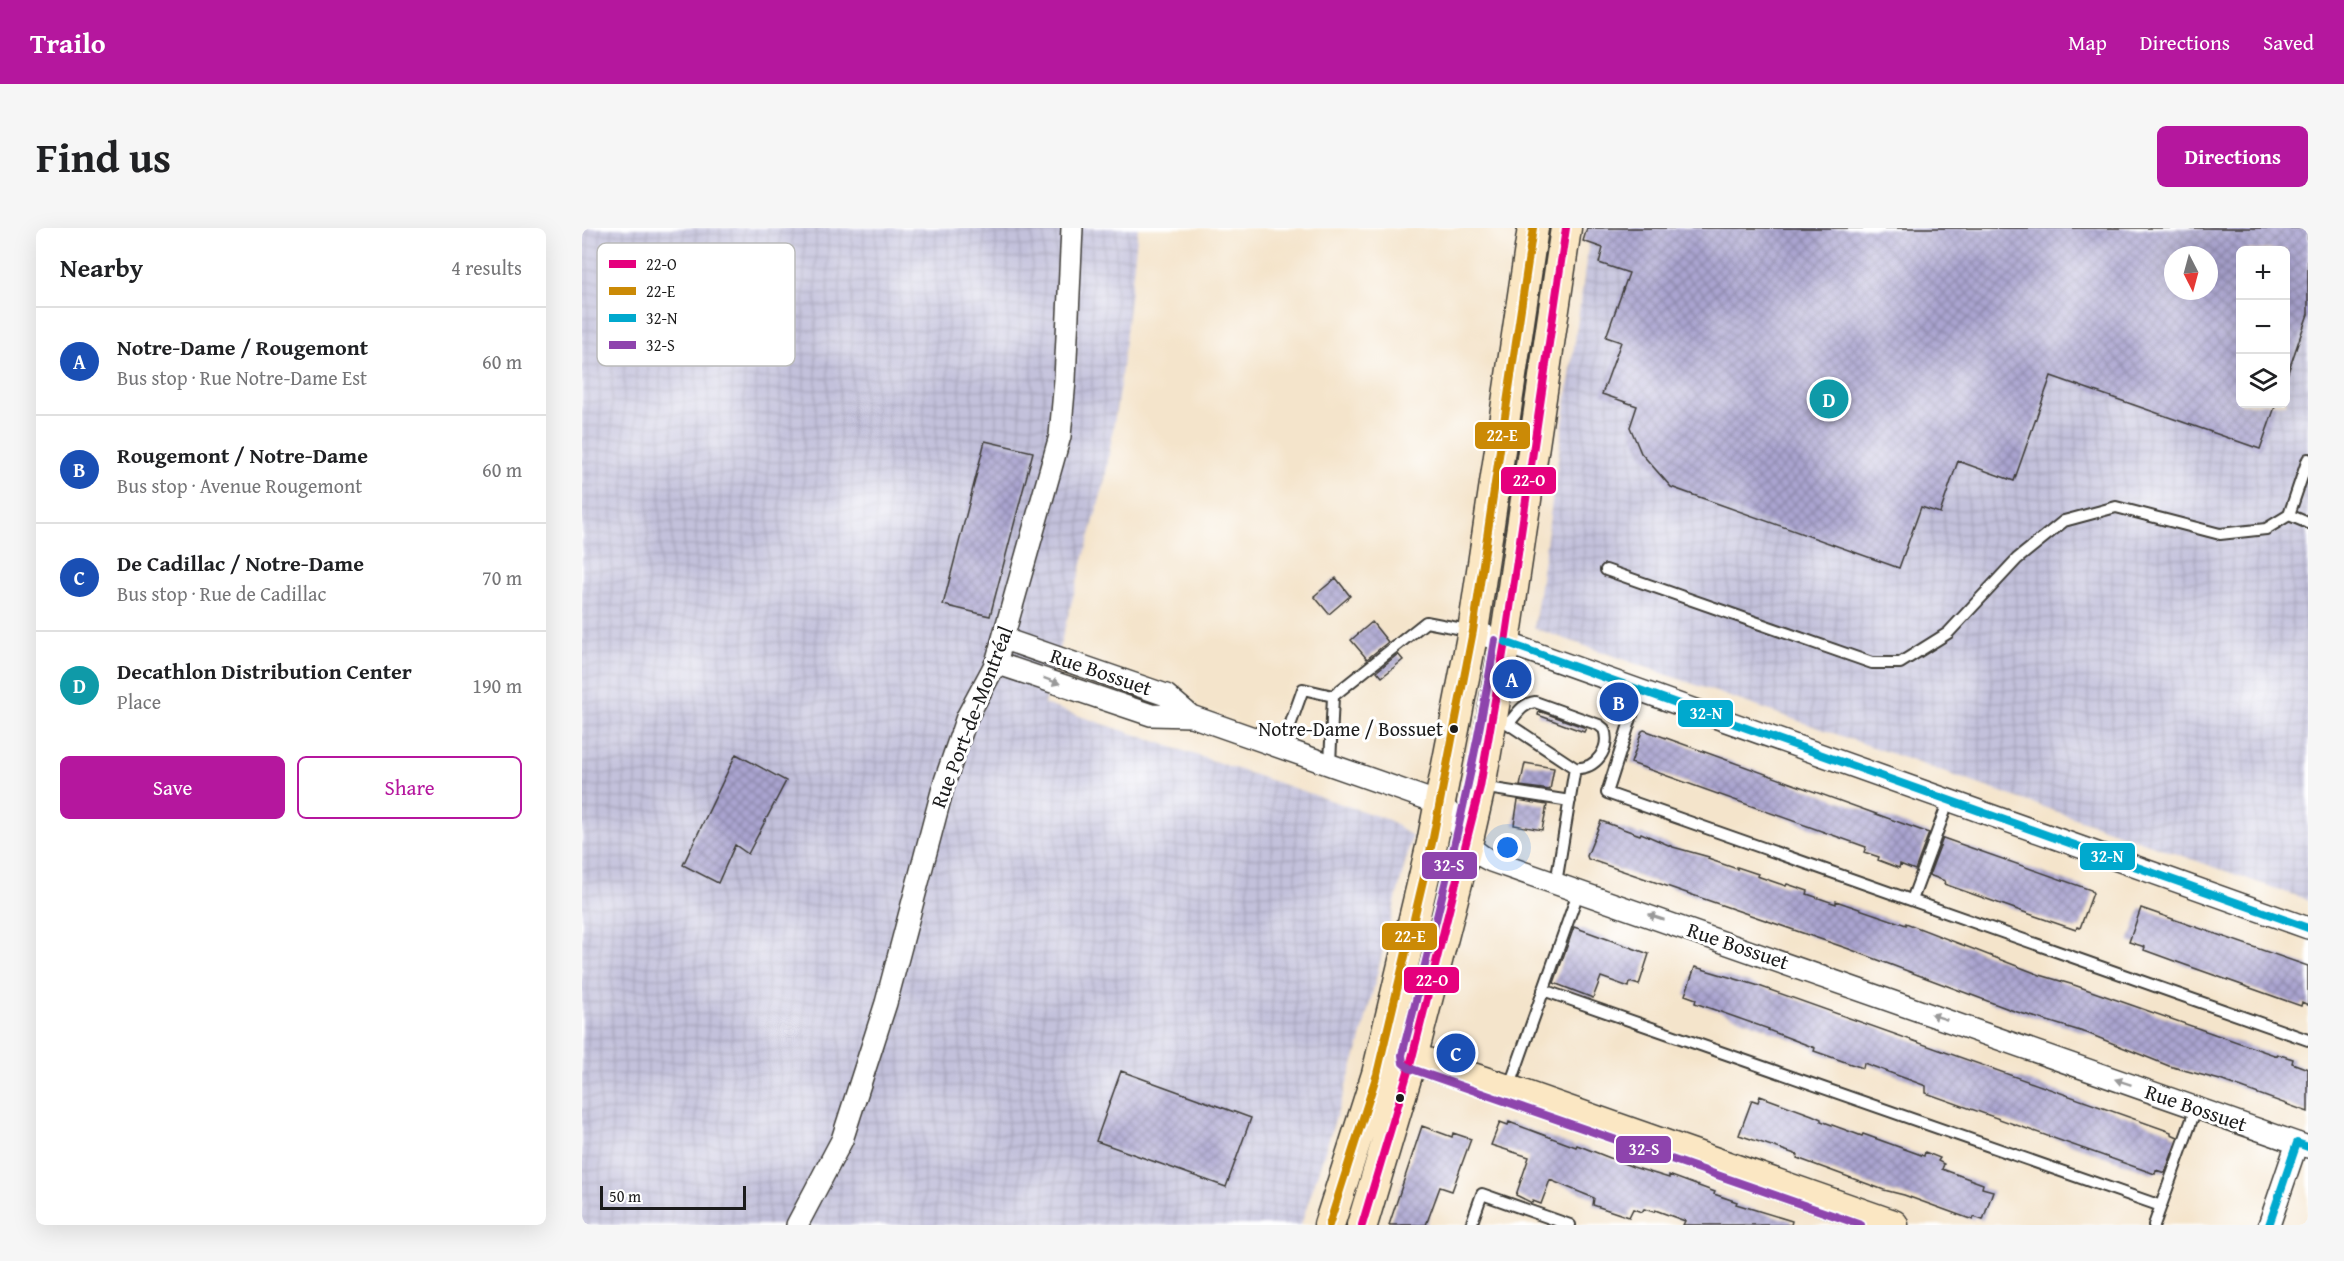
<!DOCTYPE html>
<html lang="en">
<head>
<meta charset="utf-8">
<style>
	body { margin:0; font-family:"Gentium Book Plus",serif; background:#f6f6f6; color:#202124 }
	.controls { position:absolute; right:18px; top:18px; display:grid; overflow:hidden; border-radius:9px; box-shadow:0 6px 24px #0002 }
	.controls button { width:54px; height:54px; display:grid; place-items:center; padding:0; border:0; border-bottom:2px solid #e0e0e0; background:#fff; color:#202124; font:30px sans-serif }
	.compass { position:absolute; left:1582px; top:18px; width:54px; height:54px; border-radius:50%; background:#fff; box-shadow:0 6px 24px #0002; rotate:174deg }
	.scale { position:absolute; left:18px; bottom:15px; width:146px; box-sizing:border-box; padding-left:6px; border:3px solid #1c1c1c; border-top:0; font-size:16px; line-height:21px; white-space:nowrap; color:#1c1c1c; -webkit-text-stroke:4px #fff; paint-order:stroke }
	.you { position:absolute; left:926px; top:620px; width:21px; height:21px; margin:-15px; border:4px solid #fff; border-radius:50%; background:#1a73e8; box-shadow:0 0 0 9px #1a73e833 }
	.badge { display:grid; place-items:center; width:39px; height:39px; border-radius:50%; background:#b5179e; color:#fff; font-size:20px; font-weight:700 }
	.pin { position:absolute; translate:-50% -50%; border:3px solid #fff; box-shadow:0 2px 6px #0006 }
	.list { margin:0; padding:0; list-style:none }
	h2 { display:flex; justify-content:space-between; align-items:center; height:78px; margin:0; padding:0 24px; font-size:26px }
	h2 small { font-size:20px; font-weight:400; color:#757577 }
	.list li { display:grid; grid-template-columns:39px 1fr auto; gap:18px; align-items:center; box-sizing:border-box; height:108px; padding:0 24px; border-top:2px solid #e0e0e0 }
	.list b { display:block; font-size:22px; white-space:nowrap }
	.list p { margin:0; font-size:20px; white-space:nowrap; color:#757577 }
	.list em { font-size:20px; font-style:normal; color:#757577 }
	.actions { display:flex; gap:12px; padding:18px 24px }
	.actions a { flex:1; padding:14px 0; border:2px solid #b5179e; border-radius:9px; text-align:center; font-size:21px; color:#b5179e }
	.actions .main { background:#b5179e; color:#fff }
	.icon { flex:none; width:33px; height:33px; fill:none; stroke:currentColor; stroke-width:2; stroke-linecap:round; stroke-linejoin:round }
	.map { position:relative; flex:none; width:1726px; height:997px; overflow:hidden; border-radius:9px }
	header { display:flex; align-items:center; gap:36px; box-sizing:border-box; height:84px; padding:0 30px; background:#b5179e; color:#fff }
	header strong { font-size:28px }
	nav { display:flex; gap:33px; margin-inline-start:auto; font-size:21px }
	.intro { display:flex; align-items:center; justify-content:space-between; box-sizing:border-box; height:144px; padding:0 36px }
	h1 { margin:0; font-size:42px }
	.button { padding:15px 27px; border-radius:9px; background:#b5179e; color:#fff; font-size:21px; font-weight:700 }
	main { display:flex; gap:36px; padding:0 36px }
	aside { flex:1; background:#fff; border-radius:9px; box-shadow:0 6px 24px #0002 }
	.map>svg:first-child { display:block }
	.industrial { fill:url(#industrial-grid); fill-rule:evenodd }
	.building { fill:url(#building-cross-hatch); fill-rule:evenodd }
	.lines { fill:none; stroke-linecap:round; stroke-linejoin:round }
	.lane-casing { stroke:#3c3a36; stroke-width:14 }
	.street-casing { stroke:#3c3a36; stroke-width:24 }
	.secondary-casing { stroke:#3c3a36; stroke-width:33 }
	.lane { stroke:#fff; stroke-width:10 }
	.street { stroke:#fff; stroke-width:21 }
	.secondary { stroke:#fbe7c3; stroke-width:30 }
	.bus-1-casing { stroke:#fff; stroke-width:12 }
	.bus-2-casing { stroke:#fff; stroke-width:12 }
	.bus-3-casing { stroke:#fff; stroke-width:12 }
	.bus-4-casing { stroke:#fff; stroke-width:12 }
	.bus-1 { stroke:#e5007d; stroke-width:8 }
	.bus-2 { stroke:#cb8a06; stroke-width:8 }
	.bus-3 { stroke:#00a9ce; stroke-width:8 }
	.bus-4 { stroke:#8e44ad; stroke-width:8 }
	.oneway { fill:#999 }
	.bus-dot { fill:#1c1c1c; stroke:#fff; stroke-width:2 }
	.labels { text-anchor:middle; stroke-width:6; stroke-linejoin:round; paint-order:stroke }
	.bus-label { font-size:20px; fill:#1c1c1c; stroke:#fff; text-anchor:end }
	.street-label { font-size:21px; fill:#1c1c1c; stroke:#fff }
	.key { fill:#fff; stroke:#bbb; stroke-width:1.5 }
	.key-label { font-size:16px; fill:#1c1c1c }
	.line-badge { stroke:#fff; stroke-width:2 }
	.badge-label { font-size:16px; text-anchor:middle; font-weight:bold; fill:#fff }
</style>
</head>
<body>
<header>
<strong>Trailo</strong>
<nav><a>Map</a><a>Directions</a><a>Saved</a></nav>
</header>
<div class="intro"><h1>Find us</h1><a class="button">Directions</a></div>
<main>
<aside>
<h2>Nearby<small>4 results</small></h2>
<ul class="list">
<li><span class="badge" style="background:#1a4fb4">A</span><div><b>Notre-Dame / Rougemont</b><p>Bus stop · Rue Notre-Dame Est</p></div><em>60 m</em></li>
<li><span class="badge" style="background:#1a4fb4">B</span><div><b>Rougemont / Notre-Dame</b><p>Bus stop · Avenue Rougemont</p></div><em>60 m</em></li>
<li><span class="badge" style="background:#1a4fb4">C</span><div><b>De Cadillac / Notre-Dame</b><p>Bus stop · Rue de Cadillac</p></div><em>70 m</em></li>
<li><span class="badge" style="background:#0f9aa8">D</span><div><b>Decathlon Distribution Center</b><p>Place</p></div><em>190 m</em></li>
</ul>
<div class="actions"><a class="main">Save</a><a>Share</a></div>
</aside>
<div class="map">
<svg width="1726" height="997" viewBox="0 0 1726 997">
	<defs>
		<pattern id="industrial-grid" width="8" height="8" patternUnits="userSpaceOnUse" patternTransform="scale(1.5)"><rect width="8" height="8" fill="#c3c1db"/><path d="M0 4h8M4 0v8" fill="none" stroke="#a7a5bb"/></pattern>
		<pattern id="building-cross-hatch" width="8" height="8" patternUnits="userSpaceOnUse" patternTransform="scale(1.5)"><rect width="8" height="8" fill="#aaa4d0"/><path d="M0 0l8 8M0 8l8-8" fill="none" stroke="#8a85a8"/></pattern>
	</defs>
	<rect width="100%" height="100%" fill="#fff"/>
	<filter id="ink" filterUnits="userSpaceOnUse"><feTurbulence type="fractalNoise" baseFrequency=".0167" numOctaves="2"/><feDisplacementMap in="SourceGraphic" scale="12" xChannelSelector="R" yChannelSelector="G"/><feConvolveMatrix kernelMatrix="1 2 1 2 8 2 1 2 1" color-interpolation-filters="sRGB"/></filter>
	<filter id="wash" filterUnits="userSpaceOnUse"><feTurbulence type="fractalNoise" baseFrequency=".008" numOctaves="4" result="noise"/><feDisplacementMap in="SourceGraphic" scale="24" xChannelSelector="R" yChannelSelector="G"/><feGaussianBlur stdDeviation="1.35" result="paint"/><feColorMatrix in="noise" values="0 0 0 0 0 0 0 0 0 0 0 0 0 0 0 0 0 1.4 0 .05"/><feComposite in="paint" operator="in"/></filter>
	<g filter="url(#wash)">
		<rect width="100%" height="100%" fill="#f4e4cb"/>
		<path class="industrial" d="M 0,0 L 556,0 L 538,157 L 523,252 L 462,476 L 807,592 L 830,608 L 777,818 L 719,997 L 0,997 Z
			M 1009,0 L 1726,0 L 1726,672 L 952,400 ZM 1658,22 L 1704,22 L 1704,176 L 1658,176 ZM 1591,27 L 1627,27 L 1627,63 L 1591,63 Z"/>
		<g id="blocks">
			<path class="building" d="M 1005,0 L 1726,0 L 1726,86 L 1704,150 L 1704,22 L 1659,22 L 1659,176 L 1694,176 L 1678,221 L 1469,148 L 1432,253 L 1376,233 L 1358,285 L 1339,279 L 1317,340 L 1089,259 L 1059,225 L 1048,199 L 1055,178 L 1020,166 L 1039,114 L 1024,109 L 1047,45 L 1017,35 L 1021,20 L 1001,13 ZM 1591,27 L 1627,27 L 1627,63 L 1591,63 Z
				M 403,213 L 451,224 L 408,388 L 361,377 Z
				M 754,350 L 768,368 L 747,386 L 732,368 Z
				M 790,394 L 806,414 L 785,431 L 769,412 Z
				M 816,426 L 821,432 L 800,449 L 795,443 Z
				M 957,483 L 1004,500 L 1002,504 L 956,487 Z
				M 1062,502 L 1344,604 L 1347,605 L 1333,642 L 1318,636 L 1317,640 L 1296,632 L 1297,629 L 1282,624 L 1284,619 L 1049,535 L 1060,503 Z
				M 154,526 L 204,553 L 166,626 L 153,617 L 136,655 L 101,637 Z
				M 943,535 L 972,540 L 968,562 L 938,558 Z
				M 936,572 L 965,577 L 960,602 L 932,597 Z
				M 1019,593 L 1058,607 L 1059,605 L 1091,619 L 1127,629 L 1126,631 L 1155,641 L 1155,639 L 1176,646 L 1175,648 L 1204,658 L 1205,656 L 1226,663 L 1225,666 L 1254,676 L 1254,673 L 1324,697 L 1324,695 L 1458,747 L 1492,757 L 1695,828 L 1695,826 L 1711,831 L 1710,835 L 1726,841 L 1726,884 L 1638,852 L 1587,838 L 1505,805 L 1432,783 L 1267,721 L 1006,631 L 1005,628 Z
				M 1361,610 L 1509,662 L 1511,665 L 1498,700 L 1495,699 L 1494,702 L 1453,688 L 1362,656 L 1363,653 L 1347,647 Z
				M 1559,680 L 1726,738 L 1726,777 L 1720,774 L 1719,778 L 1595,734 L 1562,722 L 1563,719 L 1547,714 Z
				M 992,699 L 1067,726 L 1057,757 L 1048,754 L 1047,759 L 1019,749 L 1011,770 L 972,755 Z
				M 1113,739 L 1174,757 L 1589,904 L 1589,906 L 1596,909 L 1583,945 L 1574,942 L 1573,946 L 1344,865 L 1344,858 L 1282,835 L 1281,840 L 1269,836 L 1232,823 L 1233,820 L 1186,802 L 1187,801 L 1113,775 L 1114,771 L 1103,767 Z
				M 539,843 L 669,890 L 644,959 L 514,913 Z
				M 1178,868 L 1230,887 L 1239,891 L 1239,893 L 1280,908 L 1281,906 L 1342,928 L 1343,924 L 1358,930 L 1356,933 L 1362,936 L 1360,941 L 1401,956 L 1400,960 L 1411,963 L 1401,992 L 1392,989 L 1391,992 L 1322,967 L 1302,962 L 1215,930 L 1216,927 L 1157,907 L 1170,872 L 1176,874 Z
				M 918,894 L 926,897 L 927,894 L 994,919 L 995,917 L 1051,939 L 1087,950 L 1087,947 L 1133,964 L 1132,966 L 1155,974 L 1154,976 L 1210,993 L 1209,997 L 1101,997 L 1103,993 L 1073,982 L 1072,984 L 1062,981 L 1060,984 L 1051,981 L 1047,989 L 1011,977 L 1012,970 L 968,952 L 959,976 L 951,973 L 950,975 L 934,967 L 947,929 L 909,917 Z
				M 840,898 L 870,909 L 871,905 L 889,911 L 870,963 L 858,959 L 844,997 L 807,997 Z"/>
		</g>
	</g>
	<g filter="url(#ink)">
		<use href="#blocks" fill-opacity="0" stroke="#3c3a36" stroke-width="1.5"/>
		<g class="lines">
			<g class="lane-casing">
				<path id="lane" d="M 1707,287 L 1726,295
					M 1024,342 L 1290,435 L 1318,435 L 1366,405 L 1435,331 L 1482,293 L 1534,279 L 1638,306 L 1684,301 L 1707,287 L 1726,231
					M 1058,462 L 1025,565 L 1726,812
					M 913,487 L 993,540 L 974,655
					M 927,495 C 934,487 941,475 953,474 L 1017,497 L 1022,501 C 1029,520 1014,542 993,540
					M 700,520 L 721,461 L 751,468
					M 748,536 L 751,468 L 844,394 L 891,403
					M 899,559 L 988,573
					M 1330,672 L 1367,572
					M 961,762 L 1579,978
					M 927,860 L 997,662
					M 889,997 L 900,966 L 988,997
					M 1572,997 L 1614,880"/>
			</g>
			<g class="street-casing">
				<path id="street" d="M 891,403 L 1726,700
					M 422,411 L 584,467 L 609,488
					M 414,435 L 569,487 L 609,488 L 857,575 C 883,594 875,617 909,633 L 1726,919
					M 215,997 L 260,912 L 304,775 L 362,556 L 385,489 L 414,435 L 478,208 L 483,152 L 490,0
					M 1687,997 L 1715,915"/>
			</g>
			<g class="secondary-casing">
				<path id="secondary" d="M 812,824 L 926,862 L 1311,997
					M 747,997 L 795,846 L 850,615 L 891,403 L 951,0
					M 780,997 L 830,830 L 885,616 L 898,559 L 923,414 L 984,0"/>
			</g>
			<use href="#lane" class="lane"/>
			<use href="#street" class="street"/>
			<use href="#secondary" class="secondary"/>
			<g class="bus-1-casing">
				<path id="bus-1" d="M 780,997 L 830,830 L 898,559 L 923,414 L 984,0"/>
			</g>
			<g class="bus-2-casing">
				<path id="bus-2" d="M 747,997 L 795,846 L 850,615 L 891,403 L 951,0"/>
			</g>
			<g class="bus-3-casing">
				<path id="bus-3" d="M 923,414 L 1726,700
					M 1687,997 L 1715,915 L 1726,919"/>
			</g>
			<g class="bus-4-casing">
				<path id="bus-4" d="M 913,412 C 891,553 855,690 820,827 L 821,835 L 827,840 L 1279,997"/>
			</g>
			<use href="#bus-1" class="bus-1"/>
			<use href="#bus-2" class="bus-2"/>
			<use href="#bus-3" class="bus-3"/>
			<use href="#bus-4" class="bus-4"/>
		</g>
		<defs><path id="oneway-solid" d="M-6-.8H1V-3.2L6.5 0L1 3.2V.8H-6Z" transform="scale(1.5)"/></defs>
		<g class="oneway">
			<use href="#oneway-solid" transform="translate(470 453) rotate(20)"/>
			<use href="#oneway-solid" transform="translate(1074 689) rotate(-161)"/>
			<use href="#oneway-solid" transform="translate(1357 789) rotate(-161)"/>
			<use href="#oneway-solid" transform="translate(1541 854) rotate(-161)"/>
		</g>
	</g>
	<g class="bus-dot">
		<circle cx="872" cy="501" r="5"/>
		<circle cx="818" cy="870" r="5"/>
	</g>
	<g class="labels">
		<g class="bus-label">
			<text x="861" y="508">Notre-Dame / Bossuet</text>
		</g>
		<g class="street-label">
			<text transform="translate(519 444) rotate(19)" y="7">Rue Bossuet</text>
			<text transform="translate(390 489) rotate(-69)" y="7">Rue Port-de-Montréal</text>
			<text transform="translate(1156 718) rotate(19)" y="7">Rue Bossuet</text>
			<text transform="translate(1614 880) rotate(19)" y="7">Rue Bossuet</text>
		</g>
	</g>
	<rect x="15" y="15" width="198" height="123" rx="9" class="key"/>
	<rect x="27" y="32" width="27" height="8" fill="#e5007d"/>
	<rect x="27" y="59" width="27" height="8" fill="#cb8a06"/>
	<rect x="27" y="86" width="27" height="8" fill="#00a9ce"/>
	<rect x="27" y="113" width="27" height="8" fill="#8e44ad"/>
	<g class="key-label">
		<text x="64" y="42">22-O</text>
		<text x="64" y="69">22-E</text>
		<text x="64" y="96">32-N</text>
		<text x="64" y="123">32-S</text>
	</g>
	<g class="line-badge">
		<rect x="892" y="193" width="57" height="29" rx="6" fill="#cb8a06"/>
		<rect x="918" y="238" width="57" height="29" rx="6" fill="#e5007d"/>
		<rect x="1095" y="471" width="57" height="29" rx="6" fill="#00a9ce"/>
		<rect x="1497" y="614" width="57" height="29" rx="6" fill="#00a9ce"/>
		<rect x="839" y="623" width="57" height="29" rx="6" fill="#8e44ad"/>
		<rect x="799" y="694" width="57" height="29" rx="6" fill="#cb8a06"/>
		<rect x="821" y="738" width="57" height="28" rx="6" fill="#e5007d"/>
		<rect x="1033" y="907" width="57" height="29" rx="6" fill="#8e44ad"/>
	</g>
	<g class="badge-label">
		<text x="920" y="213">22-E</text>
		<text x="947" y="258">22-O</text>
		<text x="1124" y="491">32-N</text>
		<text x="1525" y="634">32-N</text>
		<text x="867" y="643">32-S</text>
		<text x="828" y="714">22-E</text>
		<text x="850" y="758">22-O</text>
		<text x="1062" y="927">32-S</text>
	</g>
</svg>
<div class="controls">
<button>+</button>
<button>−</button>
<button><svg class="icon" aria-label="layers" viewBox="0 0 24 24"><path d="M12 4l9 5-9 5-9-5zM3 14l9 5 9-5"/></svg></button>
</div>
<svg class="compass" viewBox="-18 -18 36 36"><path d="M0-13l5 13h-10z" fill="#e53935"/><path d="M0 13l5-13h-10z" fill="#757577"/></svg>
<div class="scale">50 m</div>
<div class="you"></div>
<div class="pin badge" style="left:930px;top:451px;background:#1a4fb4">A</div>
<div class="pin badge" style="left:1037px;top:474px;background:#1a4fb4">B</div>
<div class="pin badge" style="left:874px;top:825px;background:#1a4fb4">C</div>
<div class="pin badge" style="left:1247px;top:171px;background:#0f9aa8">D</div>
</div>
</main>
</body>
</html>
